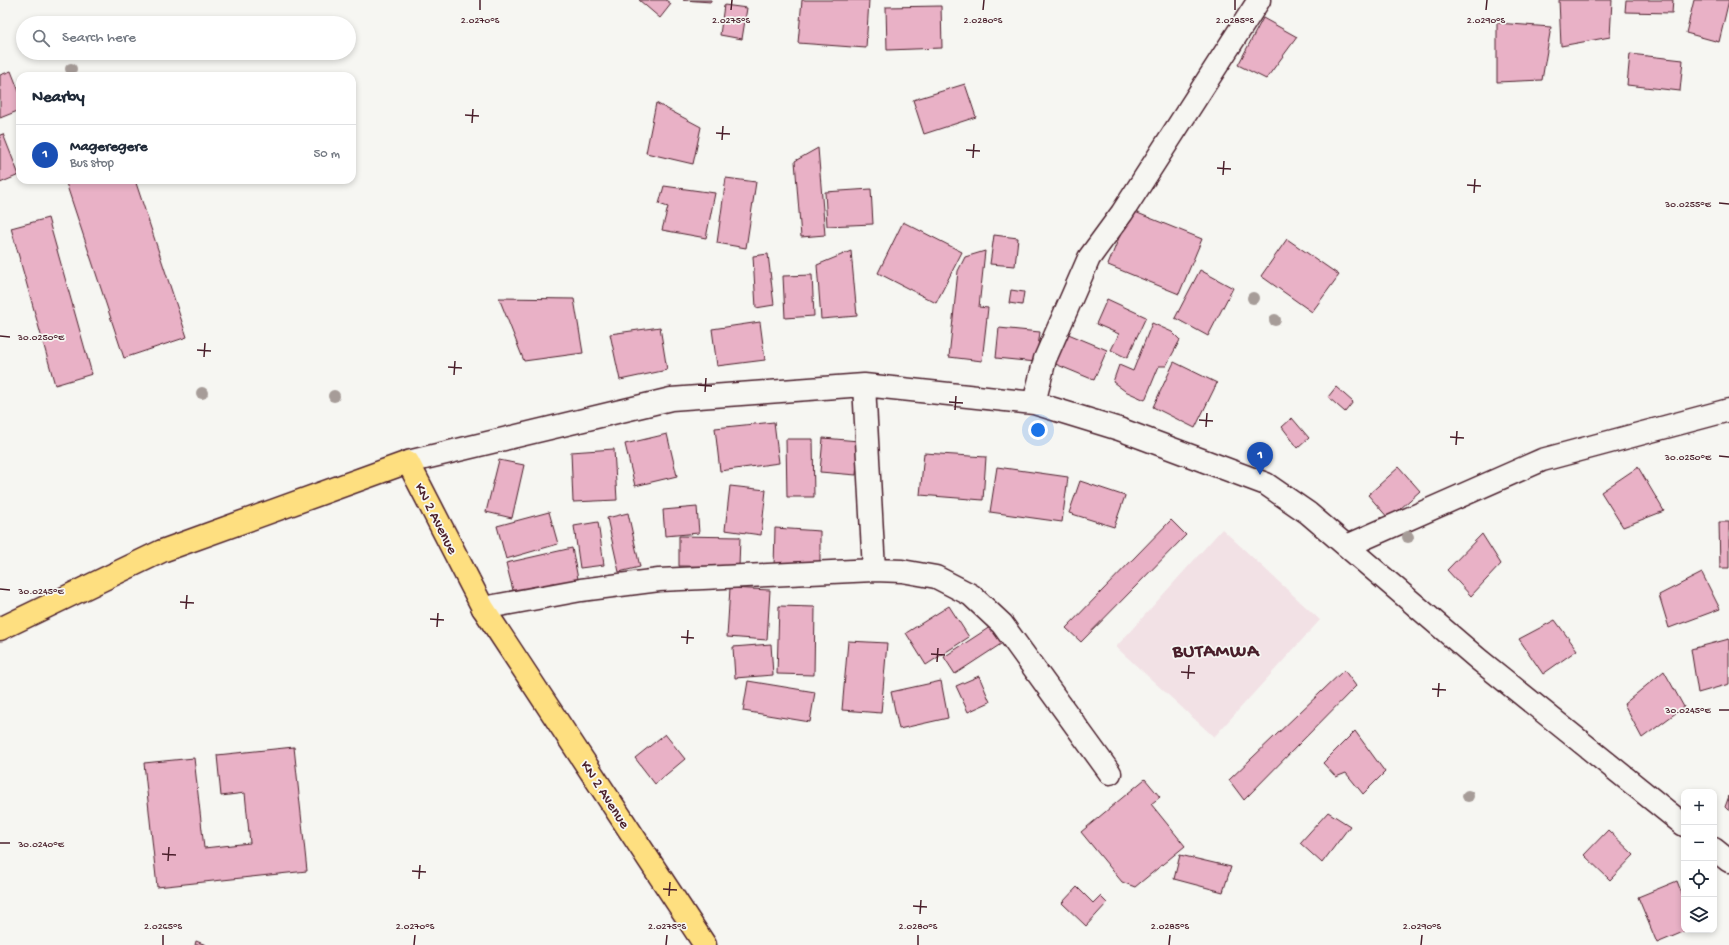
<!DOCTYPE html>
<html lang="en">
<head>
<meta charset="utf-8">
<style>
	body { margin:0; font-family:"Gochi Hand",sans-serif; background:#f6f6f7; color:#1f2937 }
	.controls { position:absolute; right:12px; bottom:12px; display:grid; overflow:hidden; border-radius:8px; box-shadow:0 2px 6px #0003 }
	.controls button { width:36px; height:36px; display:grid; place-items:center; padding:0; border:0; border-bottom:1px solid #e0e1e3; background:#fff; color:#1f2937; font:20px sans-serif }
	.you { position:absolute; left:1038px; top:430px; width:14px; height:14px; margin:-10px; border:3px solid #fff; border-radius:50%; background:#1a73e8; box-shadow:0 0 0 6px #1a73e833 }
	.badge { display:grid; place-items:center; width:26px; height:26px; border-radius:50%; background:#7c3aed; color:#fff; font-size:13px; font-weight:700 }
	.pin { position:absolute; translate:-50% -33px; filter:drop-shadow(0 1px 2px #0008) }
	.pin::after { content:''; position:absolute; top:21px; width:14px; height:12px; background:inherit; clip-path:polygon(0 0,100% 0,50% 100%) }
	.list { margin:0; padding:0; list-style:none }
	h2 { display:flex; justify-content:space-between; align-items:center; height:52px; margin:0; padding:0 16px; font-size:17px }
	h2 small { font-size:13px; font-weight:400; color:#747a83 }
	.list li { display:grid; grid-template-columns:26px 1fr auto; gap:12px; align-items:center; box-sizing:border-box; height:60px; padding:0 16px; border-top:1px solid #e0e1e3 }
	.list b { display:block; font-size:15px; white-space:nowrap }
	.list p { margin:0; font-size:13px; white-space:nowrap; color:#747a83 }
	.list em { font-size:13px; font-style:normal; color:#747a83 }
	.icon { flex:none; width:22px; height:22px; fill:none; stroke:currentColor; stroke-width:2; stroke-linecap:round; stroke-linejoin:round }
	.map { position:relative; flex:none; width:1729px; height:945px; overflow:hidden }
	.search { position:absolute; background:#fff; box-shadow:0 2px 6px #0003; left:16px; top:16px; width:340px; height:44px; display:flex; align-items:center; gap:10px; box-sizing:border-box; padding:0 14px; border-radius:22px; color:#747a83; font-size:15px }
	.panel { position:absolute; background:#fff; box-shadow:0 2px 6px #0003; left:16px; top:72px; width:340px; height:112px; border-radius:12px }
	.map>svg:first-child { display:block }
	.built { fill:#f2e1e5 }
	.building { fill:#e9b1c6; stroke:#4a1f2b }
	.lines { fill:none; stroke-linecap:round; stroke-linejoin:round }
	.minor-casing { stroke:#4a1f2b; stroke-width:25 }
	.major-casing { stroke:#4a1f2b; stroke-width:25 }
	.minor { stroke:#f6f6f2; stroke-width:22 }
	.major { stroke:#fedf80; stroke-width:22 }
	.tree { fill:#a69c98 }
	.ticks { fill:none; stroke:#4a1f2b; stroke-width:1.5 }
	.labels { text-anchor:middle; stroke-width:3.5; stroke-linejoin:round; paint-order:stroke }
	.street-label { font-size:15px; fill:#4a1f2b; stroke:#f6f6f2 }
	.district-label { font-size:19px; font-weight:bold; letter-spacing:1px; fill:#4a1f2b; stroke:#f6f6f2 }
	.ticks-label { font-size:10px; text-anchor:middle; fill:#4a1f2b; stroke:#f6f6f2; stroke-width:3.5; stroke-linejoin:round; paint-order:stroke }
</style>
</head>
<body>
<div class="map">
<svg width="1729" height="945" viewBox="0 0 1729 945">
	<rect width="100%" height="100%" fill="#f6f6f2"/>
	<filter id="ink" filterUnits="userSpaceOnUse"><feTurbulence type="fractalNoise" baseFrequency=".025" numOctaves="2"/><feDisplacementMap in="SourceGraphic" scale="8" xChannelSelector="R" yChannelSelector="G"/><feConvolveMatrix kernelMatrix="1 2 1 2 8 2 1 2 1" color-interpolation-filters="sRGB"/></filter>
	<g filter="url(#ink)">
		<path class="built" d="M 1222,529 L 1320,620 L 1214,737 L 1116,647 Z"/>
		<path class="building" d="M 639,0 L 666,0 L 671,4 L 660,18 Z
			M 683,0 L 711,0 L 711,2 Z
			M 802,0 L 869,0 L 866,48 L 798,43 Z
			M 1559,0 L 1612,0 L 1610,37 L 1561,46 Z
			M 1626,0 L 1673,0 L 1672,13 L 1625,12 Z
			M 1694,0 L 1729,0 L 1719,42 L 1686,33 Z
			M 724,5 L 747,8 L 742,39 L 720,35 Z
			M 941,6 L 942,48 L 887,50 L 886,7 Z
			M 1263,18 L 1297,37 L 1266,79 L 1238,65 Z
			M 1497,23 L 1551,27 L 1542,80 L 1497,82 Z
			M 1630,54 L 1683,60 L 1680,91 L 1627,85 Z
			M 11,71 L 20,94 L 20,110 L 0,118 L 0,75 Z
			M 965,84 L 976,117 L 924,134 L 913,100 Z
			M 656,103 L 701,127 L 693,164 L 646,153 Z
			M 3,134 L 19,175 L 0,183 L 0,135 Z
			M 818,148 L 825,235 L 801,237 L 795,161 Z
			M 726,178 L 756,182 L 746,248 L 717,243 Z
			M 65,180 L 135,180 L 187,337 L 124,358 Z
			M 664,186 L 715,193 L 706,238 L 662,230 L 668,207 L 659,204 Z
			M 871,189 L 873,224 L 827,226 L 825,192 Z
			M 1130,210 L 1202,239 L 1179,294 L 1108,265 Z
			M 48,218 L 92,374 L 55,385 L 11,228 Z
			M 903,222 L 962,252 L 936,303 L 878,273 Z
			M 994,235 L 1018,238 L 1015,266 L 990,264 Z
			M 1287,239 L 1339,275 L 1312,312 L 1261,276 Z
			M 851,251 L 857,316 L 821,319 L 817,265 Z
			M 985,251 L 979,307 L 988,308 L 982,361 L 949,357 L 958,271 L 965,257 Z
			M 768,254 L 774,305 L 756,308 L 753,256 Z
			M 1200,270 L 1233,288 L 1208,336 L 1175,318 Z
			M 812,275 L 814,316 L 785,318 L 783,276 Z
			M 1011,290 L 1024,292 L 1022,305 L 1009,303 Z
			M 499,298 L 574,299 L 583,353 L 524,361 Z
			M 1107,299 L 1146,317 L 1127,358 L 1111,350 L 1119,334 L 1096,324 Z
			M 760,322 L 765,360 L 717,366 L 712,329 Z
			M 1152,323 L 1172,332 L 1180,340 L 1166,366 L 1159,366 L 1145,400 L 1125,391 L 1113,382 L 1119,365 L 1133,371 Z
			M 660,327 L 667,370 L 620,380 L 610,334 Z
			M 999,328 L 1040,332 L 1036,362 L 996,358 Z
			M 1066,333 L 1107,350 L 1094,380 L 1053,363 Z
			M 1174,362 L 1217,383 L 1195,428 L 1153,407 Z
			M 1336,387 L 1353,402 L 1345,412 L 1328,397 Z
			M 1292,418 L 1309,438 L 1298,448 L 1282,427 Z
			M 774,422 L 779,463 L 720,471 L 715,428 Z
			M 667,434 L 677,476 L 635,486 L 625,444 Z
			M 823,438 L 859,441 L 856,475 L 820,472 Z
			M 786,439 L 813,439 L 814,497 L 787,497 Z
			M 614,449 L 617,500 L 573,502 L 571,452 Z
			M 924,453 L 986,457 L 983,500 L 920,495 Z
			M 499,460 L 524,465 L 512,518 L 486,512 Z
			M 997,467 L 1068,477 L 1062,522 L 990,512 Z
			M 1399,467 L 1420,491 L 1389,519 L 1368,495 Z
			M 1638,467 L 1664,511 L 1623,527 L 1601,492 Z
			M 1080,481 L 1125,496 L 1114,527 L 1069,513 Z
			M 730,486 L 766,490 L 761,535 L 725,530 Z
			M 697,507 L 699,533 L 665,536 L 663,510 Z
			M 549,512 L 558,544 L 506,559 L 497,526 Z
			M 628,513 L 640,567 L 619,572 L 607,518 Z
			M 1171,520 L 1186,535 L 1081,642 L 1066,628 Z
			M 598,522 L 604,565 L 580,568 L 574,526 Z
			M 1719,522 L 1729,522 L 1729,568 L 1720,568 Z
			M 775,528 L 820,531 L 820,565 L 774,567 Z
			M 1482,534 L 1501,564 L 1471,596 L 1447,570 Z
			M 679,536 L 740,537 L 739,567 L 679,566 Z
			M 572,548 L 579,584 L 515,598 L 506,563 Z
			M 1702,573 L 1720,609 L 1669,628 L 1659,595 Z
			M 730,588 L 770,590 L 767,640 L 727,637 Z
			M 779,606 L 815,607 L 814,675 L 777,674 Z
			M 949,606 L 969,637 L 926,665 L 906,633 Z
			M 1555,620 L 1577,650 L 1543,674 L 1519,639 Z
			M 993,625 L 1004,642 L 955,674 L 944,657 Z
			M 1729,639 L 1729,684 L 1698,693 L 1691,649 Z
			M 848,641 L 887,643 L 881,713 L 842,710 Z
			M 771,644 L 773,675 L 735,678 L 733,647 Z
			M 1344,670 L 1356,686 L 1244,800 L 1229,780 Z
			M 1664,671 L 1684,707 L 1642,738 L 1624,704 Z
			M 979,676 L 990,702 L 968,712 L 956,686 Z
			M 748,681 L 815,692 L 810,722 L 743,711 Z
			M 941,681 L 948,718 L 899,729 L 891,692 Z
			M 1355,731 L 1385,772 L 1363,794 L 1346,773 L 1336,777 L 1323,763 Z
			M 665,734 L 685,759 L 655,784 L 635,758 Z
			M 294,747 L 307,871 L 157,887 L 144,763 L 194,758 L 204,848 L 250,843 L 245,793 L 221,796 L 217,755 Z
			M 1145,779 L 1160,797 L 1151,804 L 1185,846 L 1135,887 L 1122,882 L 1081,832 Z
			M 1729,796 L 1729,811 L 1725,807 Z
			M 1328,812 L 1350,826 L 1322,863 L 1300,843 Z
			M 1608,830 L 1634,855 L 1610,880 L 1584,855 Z
			M 1180,855 L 1231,867 L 1223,892 L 1174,879 Z
			M 1677,881 L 1684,899 L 1684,930 L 1688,930 L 1657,943 L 1638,897 Z
			M 1077,887 L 1093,903 L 1100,896 L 1107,903 L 1086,926 L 1062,903 Z
			M 196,941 L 206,945 L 195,945 Z"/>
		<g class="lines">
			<g class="minor-casing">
				<path id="minor" d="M 864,385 L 874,570
					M 1034,403 L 1045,359 L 1089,258 L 1122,213 L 1259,0
					M 408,462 L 671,399 L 864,385 L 1034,403 L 1119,429 L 1266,484 L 1308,513 L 1478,659 L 1684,825
					M 1347,546 L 1542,460 L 1729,410
					M 483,608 L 581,590 L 659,580 L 874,570 L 902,571 L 936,577 L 971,595 L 1002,624 L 1110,773
					M 1714,849 L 1729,861"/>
			</g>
			<g class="major-casing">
				<path id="major" d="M 0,629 L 162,551 L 408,462 L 483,608 L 705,945"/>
			</g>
			<use href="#minor" class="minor"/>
			<use href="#major" class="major"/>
		</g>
		<g class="tree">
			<circle cx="71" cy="69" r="6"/>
			<circle cx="1253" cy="298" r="6"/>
			<circle cx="1275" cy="320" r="6"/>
			<circle cx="202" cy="393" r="6"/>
			<circle cx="334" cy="396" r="6"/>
			<circle cx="1408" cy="537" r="6"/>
			<circle cx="1468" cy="796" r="6"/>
		</g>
	</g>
	<path class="ticks" d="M 480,10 L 480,0M 731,10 L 732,0M 983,10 L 984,0M 1235,10 L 1235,0M 1486,10 L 1487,0M 465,115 L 479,116M 472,123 L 473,109M 716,133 L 730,134M 722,140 L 723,126M 966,150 L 980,151M 973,158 L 974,144M 1217,168 L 1231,169M 1223,175 L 1224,161M 1467,185 L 1481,186M 1474,193 L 1475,179M 1719,203 L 1729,204M 0,336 L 10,337M 197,350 L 211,351M 204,357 L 205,343M 448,367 L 462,368M 454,375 L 455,361M 698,385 L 712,386M 705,392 L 706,378M 949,402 L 963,403M 955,410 L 956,396M 1199,420 L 1213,421M 1206,427 L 1207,413M 1450,437 L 1464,438M 1456,445 L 1457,431M 1719,456 L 1729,457M 0,589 L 10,590M 180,602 L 194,603M 186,609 L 187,595M 430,619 L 444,620M 437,627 L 438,613M 681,637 L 694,638M 687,644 L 688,630M 931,654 L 945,655M 937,662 L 938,648M 1181,672 L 1195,673M 1188,679 L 1189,665M 1432,689 L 1446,690M 1438,697 L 1439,683M 1719,710 L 1729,710M 0,843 L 10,843M 162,854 L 176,855M 168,861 L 169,847M 412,871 L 426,872M 419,879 L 420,865M 663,889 L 677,890M 669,896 L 670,882M 913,906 L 927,907M 920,914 L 921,900M 163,945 L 163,935M 414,945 L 415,935M 666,945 L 667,935M 918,945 L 918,935M 1169,945 L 1170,935M 1421,945 L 1422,935"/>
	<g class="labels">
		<g class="street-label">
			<text transform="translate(437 518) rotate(63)" y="5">KN 2 Avenue</text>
			<text transform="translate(606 794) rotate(57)" y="5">KN 2 Avenue</text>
		</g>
		<g class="district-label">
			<text x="1216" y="656">BUTAMWA</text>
		</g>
	</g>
	<g class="ticks-label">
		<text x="480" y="23">2.0270°S</text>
		<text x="731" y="23">2.0275°S</text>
		<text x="983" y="23">2.0280°S</text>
		<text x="1235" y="23">2.0285°S</text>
		<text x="1486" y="23">2.0290°S</text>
		<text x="1688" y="207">30.0255°E</text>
		<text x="41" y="340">30.0250°E</text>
		<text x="1688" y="460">30.0250°E</text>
		<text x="41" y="594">30.0245°E</text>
		<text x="1688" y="713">30.0245°E</text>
		<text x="41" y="847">30.0240°E</text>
		<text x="163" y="929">2.0265°S</text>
		<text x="415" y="929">2.0270°S</text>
		<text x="667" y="929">2.0275°S</text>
		<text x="918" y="929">2.0280°S</text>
		<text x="1170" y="929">2.0285°S</text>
		<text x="1422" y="929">2.0290°S</text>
	</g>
</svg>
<div class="controls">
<button>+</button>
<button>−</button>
<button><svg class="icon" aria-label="locate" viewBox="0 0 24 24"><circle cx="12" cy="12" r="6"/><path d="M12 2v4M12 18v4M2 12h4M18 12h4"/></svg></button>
<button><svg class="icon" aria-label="layers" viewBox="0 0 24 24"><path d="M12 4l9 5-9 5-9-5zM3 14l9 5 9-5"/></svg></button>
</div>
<div class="you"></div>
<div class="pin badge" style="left:1260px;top:475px;background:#1a4fb4">1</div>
<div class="search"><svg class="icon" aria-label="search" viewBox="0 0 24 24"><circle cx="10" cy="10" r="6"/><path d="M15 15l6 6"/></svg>Search here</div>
<section class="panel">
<h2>Nearby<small></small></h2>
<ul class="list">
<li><span class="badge" style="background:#1a4fb4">1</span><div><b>Mageregere</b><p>Bus stop</p></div><em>50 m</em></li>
</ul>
</section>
</div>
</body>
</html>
